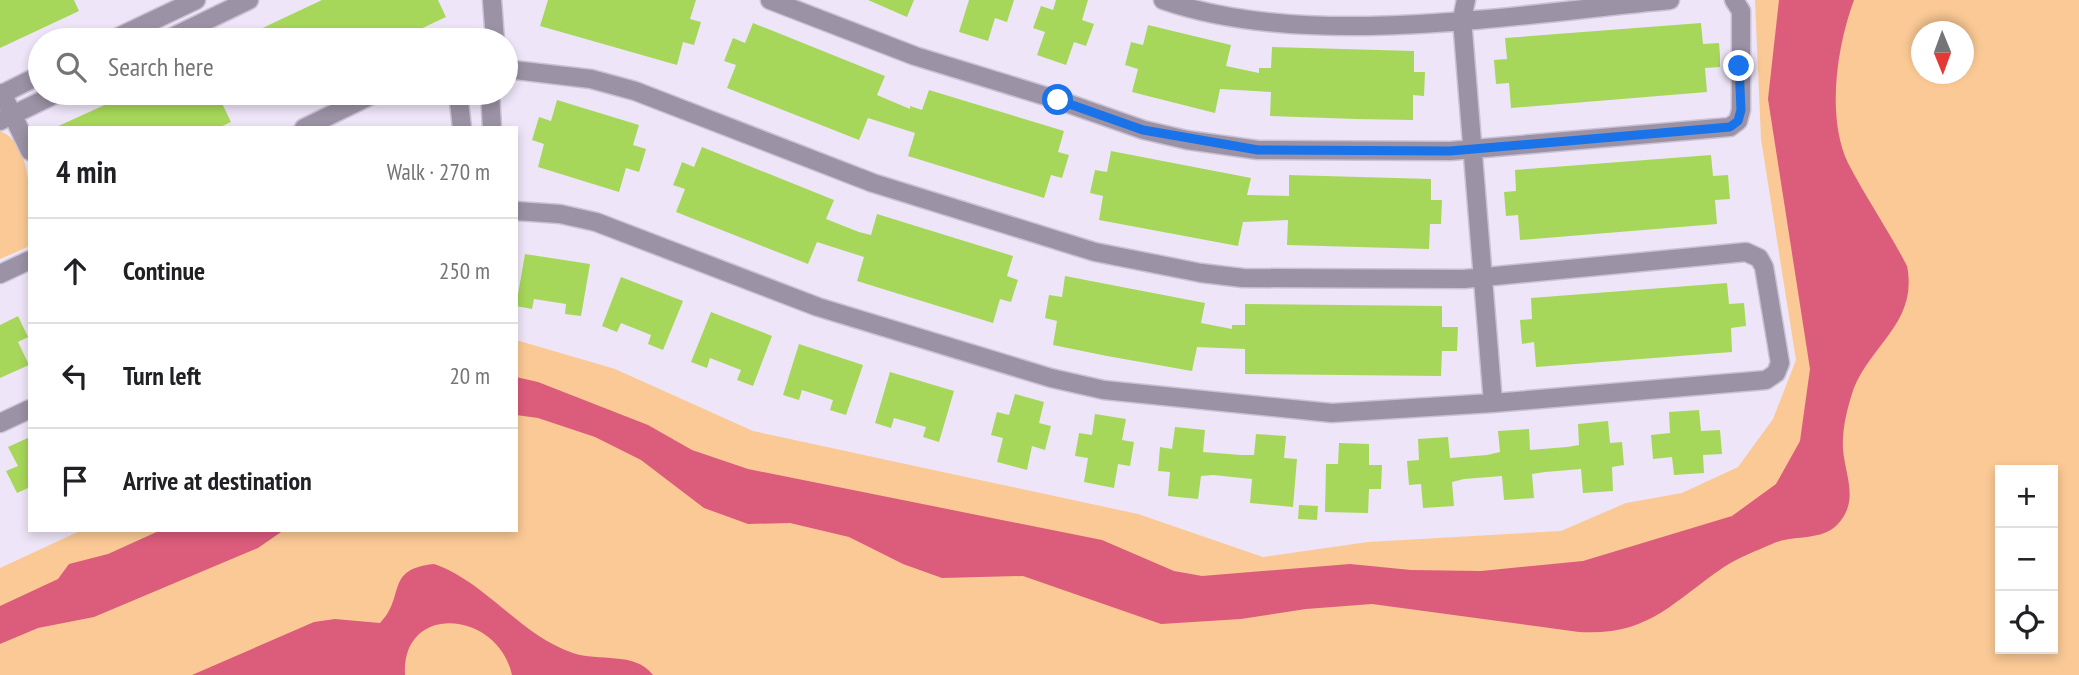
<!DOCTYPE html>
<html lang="en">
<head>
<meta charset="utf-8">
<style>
	body { margin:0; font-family:"PT Sans Narrow",sans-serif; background:#f2f2f2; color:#202124 }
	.controls { position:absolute; right:21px; bottom:21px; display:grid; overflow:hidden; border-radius:0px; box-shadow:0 4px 10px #0003 }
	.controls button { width:63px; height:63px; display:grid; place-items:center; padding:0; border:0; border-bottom:2px solid #e0e0e0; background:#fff; color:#202124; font:35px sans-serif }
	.compass { position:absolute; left:1911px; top:21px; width:63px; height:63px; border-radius:50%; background:#fff; box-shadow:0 4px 10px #0003; rotate:179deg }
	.stop { position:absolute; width:21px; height:21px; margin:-16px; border:5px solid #1a73e8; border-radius:50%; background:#fff }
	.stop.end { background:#1a73e8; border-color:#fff; box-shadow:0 2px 7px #0008 }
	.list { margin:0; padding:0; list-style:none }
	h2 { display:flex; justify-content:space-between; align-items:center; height:91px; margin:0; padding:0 28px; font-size:30px }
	h2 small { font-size:23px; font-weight:400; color:#757577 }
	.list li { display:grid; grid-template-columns:46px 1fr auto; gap:21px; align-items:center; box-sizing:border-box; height:105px; padding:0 28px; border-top:2px solid #e0e0e0 }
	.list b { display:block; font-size:26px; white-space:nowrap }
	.list em { font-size:23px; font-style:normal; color:#757577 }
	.icon { flex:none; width:38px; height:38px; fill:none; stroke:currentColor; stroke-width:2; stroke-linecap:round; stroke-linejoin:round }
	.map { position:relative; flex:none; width:2079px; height:675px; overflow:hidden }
	.search { position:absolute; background:#fff; box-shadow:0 4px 10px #0003; left:28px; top:28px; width:490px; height:77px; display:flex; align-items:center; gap:18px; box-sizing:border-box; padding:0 24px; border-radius:38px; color:#757577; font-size:26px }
	.panel { position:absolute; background:#fff; box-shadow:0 4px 10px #0003; left:28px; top:126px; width:490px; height:406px; border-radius:0px }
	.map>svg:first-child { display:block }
	.green { fill:#fac995; fill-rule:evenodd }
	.water { fill:#dc5c7c }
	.building { fill:#a7d75a }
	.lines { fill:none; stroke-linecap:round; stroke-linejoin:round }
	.street-casing { stroke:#cac2d4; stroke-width:21 }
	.street { stroke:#9b92a5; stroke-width:18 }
	.route { stroke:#1a73e8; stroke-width:9 }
</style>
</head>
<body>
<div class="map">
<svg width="2079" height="675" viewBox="0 0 2079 675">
	<rect width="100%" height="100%" fill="#eee5f8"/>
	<path class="green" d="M 1755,0 L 2079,0 L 2079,675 L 0,675 L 0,568 L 82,530 L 516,530 L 516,340 L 615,369 L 753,431 L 1138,514 L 1263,557 L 1368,542 L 1561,531 L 1626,503 L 1682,493 L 1738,467 L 1773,419 L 1796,360 L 1761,139 ZM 1922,32 L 1964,32 L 1964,74 L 1922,74 ZM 2000,470 L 2053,470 L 2053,649 L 2000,649 Z
		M 0,131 C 36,144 30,216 30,246 L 0,259 Z"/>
	<path class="water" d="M 1779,0 L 1854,0 C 1837,46 1826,116 1848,163 C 1866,198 1889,231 1907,266 C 1919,325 1865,347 1851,397 C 1846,413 1842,432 1843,449 C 1845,476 1860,501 1837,525 C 1819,542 1793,534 1772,544 C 1756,551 1739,557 1724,567 C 1671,603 1649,636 1579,632 L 1372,604 L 1306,609 L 1241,619 L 1161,624 L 1023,576 L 942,578 L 903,564 L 849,537 L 790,523 L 748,524 L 704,508 L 641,460 L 595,437 L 538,418 L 516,415 L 516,377 L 538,382 L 648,425 L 692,450 L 748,469 L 1102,540 L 1174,571 L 1202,576 L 1350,564 L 1411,570 L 1481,571 L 1583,561 L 1732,516 L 1776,484 L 1800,441 L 1810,369 L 1768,99 Z
		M 161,530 L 284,530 L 258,548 L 94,617 L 38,628 L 0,644 L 0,606 L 58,579 L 69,564 L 108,554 Z
		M 434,564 C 488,583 519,635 573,653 C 598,662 635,651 653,675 L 512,675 C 498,610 401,602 405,675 L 192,675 L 314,622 L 335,619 L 380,623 C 406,597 384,569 434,564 Z"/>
	<path class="building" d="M 0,0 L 74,0 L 79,11 L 0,48 Z
		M 322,0 L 438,0 L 446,17 L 397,40 L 363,40 L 359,32 L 342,40 L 237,40 Z
		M 548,0 L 696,0 L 690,19 L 701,22 L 694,45 L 683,42 L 677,65 L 540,26 Z
		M 868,0 L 914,0 L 907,17 Z
		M 969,0 L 1014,0 L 1007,22 L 995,18 L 988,41 L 959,32 Z
		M 1056,0 L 1088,0 L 1082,20 L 1094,24 L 1086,46 L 1074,42 L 1066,65 L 1037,55 L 1045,32 L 1033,28 L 1041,6 L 1053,10 Z
		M 753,23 L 885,76 L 877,95 L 910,109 L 910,106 L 922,110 L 929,90 L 1064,131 L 1058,152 L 1069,155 L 1062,178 L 1051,175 L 1044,198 L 908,156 L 915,133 L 868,118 L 859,140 L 727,88 L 736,65 L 724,61 L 733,38 L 745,43 Z
		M 1701,23 L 1703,44 L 1719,43 L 1720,55 L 1720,67 L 1705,68 L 1707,92 L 1511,108 L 1509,83 L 1496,84 L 1494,60 L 1507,59 L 1505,38 Z
		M 1148,25 L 1231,45 L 1226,66 L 1259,73 L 1259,68 L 1271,68 L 1272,47 L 1414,51 L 1414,72 L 1425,72 L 1424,96 L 1413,95 L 1413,120 L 1356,119 L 1270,116 L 1271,92 L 1220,89 L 1215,113 L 1132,92 L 1138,69 L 1125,65 L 1131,42 L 1143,45 Z
		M 131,93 L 154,93 L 159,103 L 180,93 L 217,93 L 231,122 L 218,128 L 54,128 Z
		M 557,100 L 639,125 L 633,145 L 646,149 L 643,159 L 639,172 L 626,168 L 619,192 L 538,167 L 544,144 L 532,140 L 539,117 L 551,121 Z
		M 702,147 L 834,200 L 826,219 L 859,232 L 871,235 L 877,214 L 1013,256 L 1007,276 L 1018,280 L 1011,302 L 1000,299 L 993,323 L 857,281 L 864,257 L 817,242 L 808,264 L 676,212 L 685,189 L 673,185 L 678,173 L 682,162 L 694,167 Z
		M 1111,151 L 1251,178 L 1247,195 L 1289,196 L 1289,175 L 1431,179 L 1431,200 L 1442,200 L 1441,224 L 1430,224 L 1429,249 L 1287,245 L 1288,220 L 1243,222 L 1238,246 L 1099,220 L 1103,196 L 1090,193 L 1095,170 L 1107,172 Z
		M 1711,155 L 1713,176 L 1728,175 L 1730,199 L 1715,200 L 1717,224 L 1520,240 L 1518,215 L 1506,216 L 1504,192 L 1516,191 L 1515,170 Z
		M 525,254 L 590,264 L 581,316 L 565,314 L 566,304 L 534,299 L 532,309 L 516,306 Z
		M 1065,276 L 1205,303 L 1201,323 L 1232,329 L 1232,325 L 1245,325 L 1245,304 L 1442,306 L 1442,327 L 1458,327 L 1457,351 L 1442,351 L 1441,376 L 1245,374 L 1245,349 L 1197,347 L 1192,371 L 1107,356 L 1053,345 L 1057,321 L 1045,318 L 1049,295 L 1062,297 Z
		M 621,277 L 683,301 L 663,350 L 648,344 L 651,335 L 621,323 L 617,332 L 602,326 Z
		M 1727,283 L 1729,304 L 1744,303 L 1746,326 L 1731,328 L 1732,352 L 1536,367 L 1534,342 L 1522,344 L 1520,320 L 1532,319 L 1531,298 Z
		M 711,312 L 772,336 L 753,386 L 737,380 L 741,370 L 710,358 L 707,368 L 691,362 Z
		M 18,316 L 28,337 L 18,342 L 29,365 L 0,378 L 0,325 Z
		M 799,344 L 863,365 L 846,415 L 830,410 L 833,400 L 802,390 L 799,400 L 783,395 Z
		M 890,372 L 954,391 L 939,442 L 923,437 L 926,427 L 894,418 L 891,428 L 875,423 Z
		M 1015,394 L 1044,402 L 1039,423 L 1051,426 L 1045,450 L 1032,446 L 1027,470 L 997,462 L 1003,438 L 991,435 L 997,412 L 1009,415 Z
		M 1699,410 L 1701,431 L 1720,430 L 1722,454 L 1703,455 L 1704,473 L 1674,475 L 1672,457 L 1653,459 L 1651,435 L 1670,433 L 1669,412 Z
		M 1095,414 L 1126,419 L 1122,440 L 1134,442 L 1130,466 L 1118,464 L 1114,488 L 1084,482 L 1088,458 L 1075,456 L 1079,433 L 1092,435 Z
		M 1608,421 L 1610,443 L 1622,442 L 1624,465 L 1612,467 L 1613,491 L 1583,493 L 1581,469 L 1545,472 L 1532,474 L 1534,498 L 1504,500 L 1502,476 L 1464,479 L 1452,482 L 1454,506 L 1423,508 L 1421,484 L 1409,485 L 1407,461 L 1419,460 L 1418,439 L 1448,437 L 1450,458 L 1487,455 L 1500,452 L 1498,431 L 1529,429 L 1530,450 L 1567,447 L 1579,445 L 1578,424 Z
		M 1175,427 L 1205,430 L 1203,452 L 1241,455 L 1254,455 L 1256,434 L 1286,436 L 1284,458 L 1297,459 L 1293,507 L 1250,503 L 1252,479 L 1213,475 L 1201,476 L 1198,499 L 1168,496 L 1170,472 L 1158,471 L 1160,447 L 1172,449 Z
		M 30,437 L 30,491 L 28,488 L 17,493 L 6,471 L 18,466 L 8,447 Z
		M 1339,443 L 1369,444 L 1369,465 L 1382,465 L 1381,489 L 1369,489 L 1368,513 L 1325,512 L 1326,464 L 1338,464 Z
		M 1299,505 L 1318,506 L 1317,520 L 1298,519 Z"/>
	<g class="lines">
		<g class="street-casing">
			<path id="street" d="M 492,0 L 495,40
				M 770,0 L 915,56 L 1058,100 L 1144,130 L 1187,140 L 1258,150 L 1450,151 L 1730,127 L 1738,121 L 1741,110 L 1741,11 L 1734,0
				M 1163,0 C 1309,51 1517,14 1670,0
				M 1466,0 L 1462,19 L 1493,403
				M 112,40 L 196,0
				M 166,40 L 249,0
				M 506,69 L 591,79 L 635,91 L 873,183 L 1095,252 L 1201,273 L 1243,278 L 1464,279 L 1746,252 L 1759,258 L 1764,267 L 1780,363 L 1776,373 L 1766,380 L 1493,403 L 1332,413 L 1104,390 L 1051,378 L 818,307 L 596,222 L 560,214 L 516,211
				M 2,93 L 30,151
				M 458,93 L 462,128
				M 490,93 L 492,128
				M 0,95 L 40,75
				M 0,121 L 58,93
				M 304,128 L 376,93
				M 0,274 L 30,260
				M 0,423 L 30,409"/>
		</g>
		<use href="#street" class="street"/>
	</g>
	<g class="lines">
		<path class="route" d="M 1058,100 L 1143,130 L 1258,150 L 1450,151 L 1730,127 L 1738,121 L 1741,110 L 1739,66"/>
	</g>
</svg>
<div class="controls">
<button>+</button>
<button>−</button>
<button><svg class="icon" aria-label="locate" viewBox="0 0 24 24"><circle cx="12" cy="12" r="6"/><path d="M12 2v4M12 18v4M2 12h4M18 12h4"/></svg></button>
</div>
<svg class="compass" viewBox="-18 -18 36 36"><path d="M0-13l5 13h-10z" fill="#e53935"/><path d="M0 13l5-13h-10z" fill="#757577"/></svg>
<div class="stop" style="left:1058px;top:100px"></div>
<div class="stop end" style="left:1739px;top:66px"></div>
<div class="search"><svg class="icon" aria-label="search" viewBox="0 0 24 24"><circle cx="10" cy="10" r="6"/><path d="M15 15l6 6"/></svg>Search here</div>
<section class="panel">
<h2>4 min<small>Walk · 270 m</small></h2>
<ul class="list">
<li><svg class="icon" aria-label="ahead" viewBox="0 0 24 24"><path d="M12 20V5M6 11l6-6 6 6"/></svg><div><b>Continue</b></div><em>250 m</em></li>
<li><svg class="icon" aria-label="left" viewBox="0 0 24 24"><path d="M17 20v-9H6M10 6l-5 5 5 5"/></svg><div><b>Turn left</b></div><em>20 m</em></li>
<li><svg class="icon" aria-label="arrive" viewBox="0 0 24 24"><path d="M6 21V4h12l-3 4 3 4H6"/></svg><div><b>Arrive at destination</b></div></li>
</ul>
</section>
</div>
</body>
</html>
